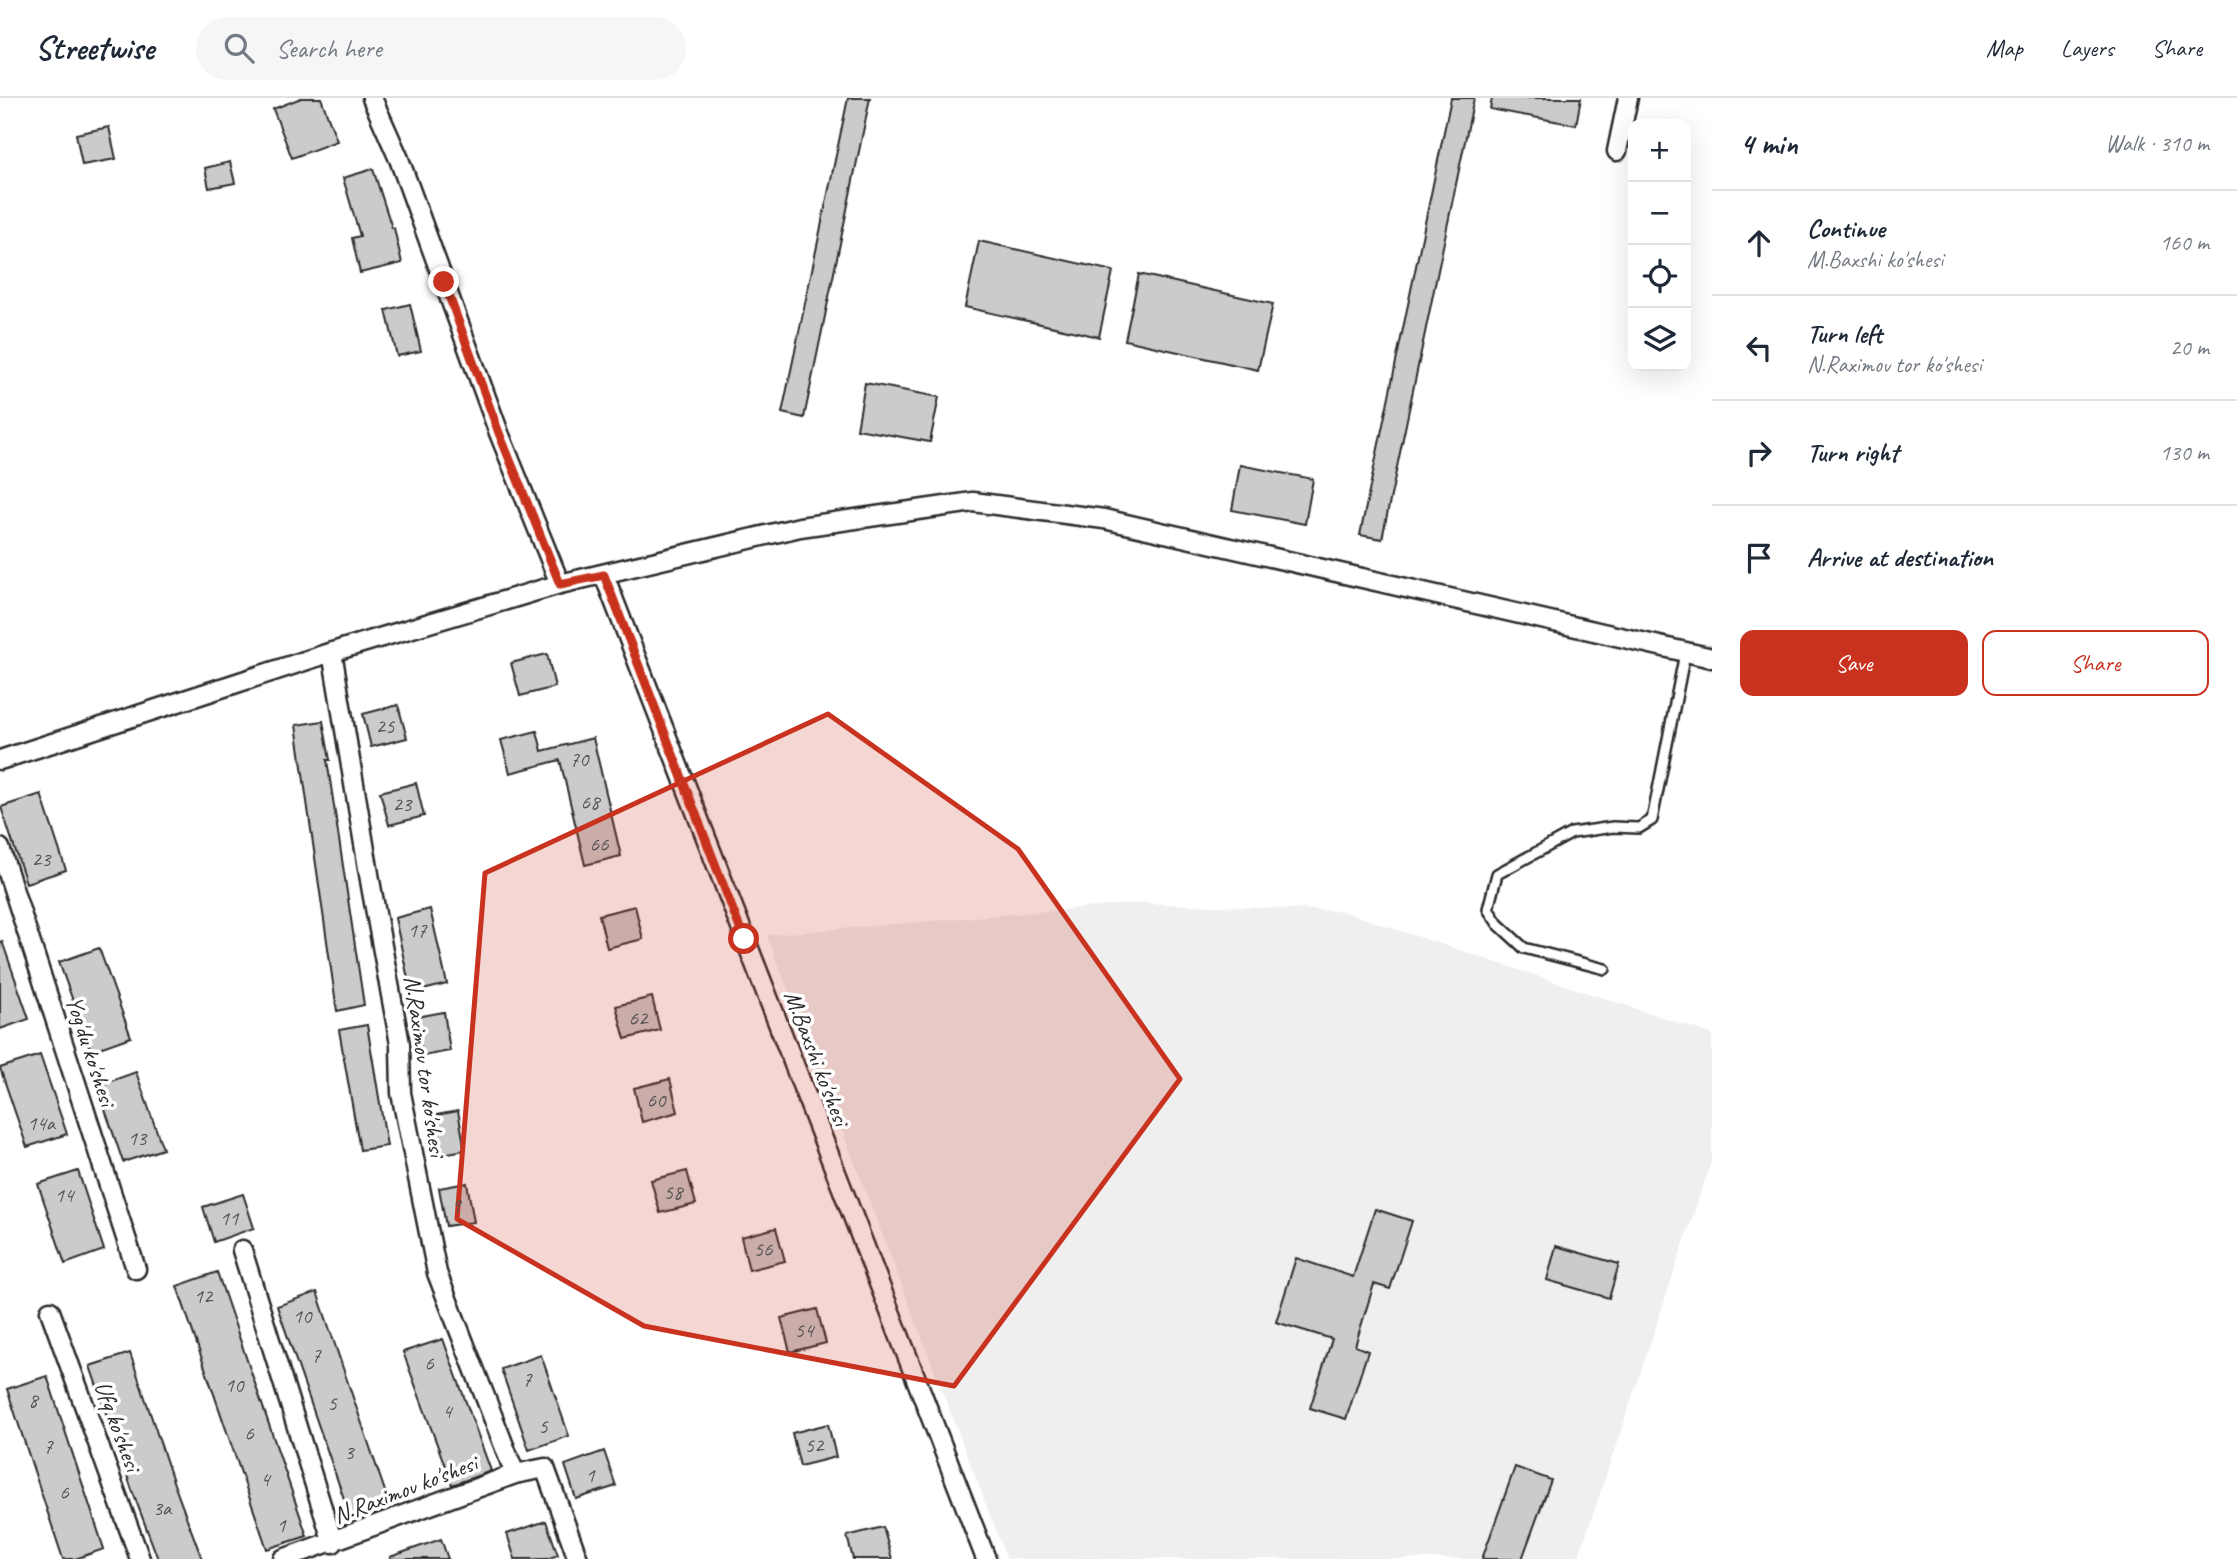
<!DOCTYPE html>
<html lang="en">
<head>
<meta charset="utf-8">
<style>
	body { margin:0; font-family:Caveat,sans-serif; background:#f6f6f7; color:#1f2937 }
	.controls { position:absolute; right:21px; top:21px; display:grid; overflow:hidden; border-radius:14px; box-shadow:0 7px 28px #0002 }
	.controls button { width:63px; height:63px; display:grid; place-items:center; padding:0; border:0; border-bottom:2px solid #e0e1e3; background:#fff; color:#1f2937; font:35px sans-serif }
	.stop { position:absolute; width:21px; height:21px; margin:-16px; border:5px solid #c8321e; border-radius:50%; background:#fff }
	.stop.end { background:#c8321e; border-color:#fff; box-shadow:0 2px 7px #0008 }
	.list { margin:0; padding:0; list-style:none }
	h2 { display:flex; justify-content:space-between; align-items:center; height:91px; margin:0; padding:0 28px; font-size:30px }
	h2 small { font-size:23px; font-weight:400; color:#747a83 }
	.list li { display:grid; grid-template-columns:46px 1fr auto; gap:21px; align-items:center; box-sizing:border-box; height:105px; padding:0 28px; border-top:2px solid #e0e1e3 }
	.list b { display:block; font-size:26px; white-space:nowrap }
	.list p { margin:0; font-size:23px; white-space:nowrap; color:#747a83 }
	.list em { font-size:23px; font-style:normal; color:#747a83 }
	.actions { display:flex; gap:14px; padding:21px 28px }
	.actions a { flex:1; padding:16px 0; border:2px solid #c8321e; border-radius:14px; text-align:center; font-size:24px; color:#c8321e }
	.actions .main { background:#c8321e; color:#fff }
	.icon { flex:none; width:38px; height:38px; fill:none; stroke:currentColor; stroke-width:2; stroke-linecap:round; stroke-linejoin:round }
	.map { position:relative; flex:none; width:1712px; height:1461px; overflow:hidden }
	header { display:flex; align-items:center; gap:42px; box-sizing:border-box; height:98px; padding:0 35px; background:#fff; border-bottom:2px solid #e0e1e3 }
	header strong { font-size:33px }
	nav { display:flex; gap:38px; margin-inline-start:auto; font-size:24px }
	.search { width:490px; height:63px; background:#f6f6f7; display:flex; align-items:center; gap:18px; box-sizing:border-box; padding:0 24px; border-radius:38px; color:#747a83; font-size:26px }
	main { display:flex }
	aside { flex:1; background:#fff }
	.map>svg:first-child { display:block }
	.built { fill:#efefef }
	.building { fill:#cbcbcb; stroke:#2b2b2b; stroke-width:2 }
	.lines { fill:none; stroke-linecap:round; stroke-linejoin:round }
	.lane-casing { stroke:#2b2b2b; stroke-width:14 }
	.street-casing { stroke:#2b2b2b; stroke-width:23 }
	.lane { stroke:#fff; stroke-width:9 }
	.street { stroke:#fff; stroke-width:18 }
	.route { stroke:#c8321e; stroke-width:9 }
	.marked { fill:#c8321e; fill-opacity:0.2; stroke:#c8321e; stroke-width:5; stroke-linejoin:round }
	.labels { text-anchor:middle; stroke-width:7; stroke-linejoin:round; paint-order:stroke }
	.number-label { font-size:21px; fill:#535353 }
	.street-label { font-size:24px; fill:#2b2b2b; stroke:#fff }
</style>
</head>
<body>
<header>
<strong>Streetwise</strong>
<div class="search"><svg class="icon" aria-label="search" viewBox="0 0 24 24"><circle cx="10" cy="10" r="6"/><path d="M15 15l6 6"/></svg>Search here</div>
<nav><a>Map</a><a>Layers</a><a>Share</a></nav>
</header>
<main>
<div class="map">
<svg width="1712" height="1461" viewBox="0 0 1712 1461">
	<rect width="100%" height="100%" fill="#fff"/>
	<filter id="ink" filterUnits="userSpaceOnUse"><feTurbulence type="fractalNoise" baseFrequency=".0143" numOctaves="2"/><feDisplacementMap in="SourceGraphic" scale="14" xChannelSelector="R" yChannelSelector="G"/><feConvolveMatrix kernelMatrix="1 2 1 2 8 2 1 2 1" color-interpolation-filters="sRGB"/></filter>
	<g filter="url(#ink)">
		<path class="built" d="M 1141,805 L 1341,813 L 1712,936 L 1712,1061 L 1578,1461 L 1007,1461 L 767,837 Z"/>
		<path class="building" d="M 301,0 L 321,0 L 337,43 L 292,60 L 273,11 Z
			M 848,0 L 870,0 L 804,320 L 782,315 Z
			M 1451,0 L 1474,0 L 1382,441 L 1360,437 Z
			M 1492,0 L 1581,0 L 1576,27 L 1490,11 Z
			M 109,29 L 116,61 L 82,67 L 76,36 Z
			M 230,64 L 235,85 L 209,90 L 205,70 Z
			M 373,71 L 392,130 L 394,130 L 402,165 L 360,175 L 352,140 L 360,138 L 343,80 Z
			M 979,143 L 1113,173 L 1099,239 L 965,209 Z
			M 1139,176 L 1273,206 L 1258,272 L 1125,242 Z
			M 410,206 L 421,253 L 397,258 L 386,212 Z
			M 865,285 L 939,299 L 930,344 L 857,331 Z
			M 1240,367 L 1313,381 L 1305,426 L 1232,412 Z
			M 547,556 L 555,589 L 520,598 L 511,565 Z
			M 398,607 L 407,640 L 371,649 L 363,616 Z
			M 323,623 L 330,662 L 327,662 L 364,907 L 337,913 L 296,627 Z
			M 537,633 L 542,653 L 593,640 L 621,758 L 585,767 L 560,662 L 510,675 L 501,642 Z
			M 416,685 L 424,718 L 389,727 L 380,694 Z
			M 41,696 L 66,772 L 26,785 L 1,709 Z
			M 635,808 L 643,841 L 607,850 L 599,817 Z
			M 430,811 L 447,886 L 411,895 L 395,820 Z
			M 2,843 L 29,921 L 0,931 L 0,844 Z
			M 99,850 L 131,939 L 91,953 L 59,864 Z
			M 652,899 L 660,932 L 625,941 L 616,908 Z
			M 444,914 L 450,953 L 422,958 L 416,919 Z
			M 367,927 L 387,1048 L 360,1052 L 339,932 Z
			M 40,957 L 67,1036 L 27,1049 L 0,970 Z
			M 136,974 L 163,1051 L 123,1064 L 97,988 Z
			M 670,981 L 678,1014 L 642,1024 L 634,990 Z
			M 458,1013 L 465,1052 L 437,1057 L 431,1018 Z
			M 78,1073 L 104,1152 L 65,1166 L 38,1086 Z
			M 687,1073 L 696,1106 L 660,1115 L 651,1082 Z
			M 467,1085 L 474,1124 L 446,1128 L 439,1090 Z
			M 243,1096 L 254,1130 L 214,1144 L 203,1109 Z
			M 1375,1111 L 1412,1123 L 1390,1191 L 1374,1186 L 1355,1248 L 1368,1253 L 1346,1321 L 1310,1310 L 1332,1241 L 1276,1224 L 1296,1160 L 1353,1179 Z
			M 776,1130 L 785,1163 L 749,1172 L 741,1139 Z
			M 1556,1148 L 1619,1166 L 1609,1200 L 1547,1182 Z
			M 217,1174 L 307,1438 L 267,1451 L 177,1188 Z
			M 317,1194 L 389,1405 L 350,1418 L 277,1208 Z
			M 817,1211 L 826,1245 L 790,1254 L 781,1220 Z
			M 443,1241 L 491,1373 L 452,1387 L 403,1254 Z
			M 130,1255 L 174,1386 L 202,1461 L 158,1461 L 132,1392 L 90,1268 Z
			M 541,1257 L 569,1338 L 529,1352 L 501,1271 Z
			M 47,1278 L 104,1451 L 75,1461 L 63,1461 L 7,1291 Z
			M 828,1326 L 836,1359 L 800,1368 L 792,1335 Z
			M 604,1353 L 616,1388 L 576,1401 L 565,1367 Z
			M 1515,1369 L 1551,1382 L 1522,1461 L 1482,1461 Z
			M 546,1423 L 558,1457 L 547,1461 L 515,1461 L 507,1436 Z
			M 883,1429 L 892,1461 L 853,1461 L 847,1438 Z
			M 441,1441 L 448,1461 L 390,1461 L 390,1459 Z"/>
		<g class="lines">
			<g class="lane-casing">
				<path id="lane" d="M 1605,871 L 1524,850 L 1498,826 L 1488,811 L 1497,776 L 1572,735 L 1613,729 L 1639,730 L 1652,722 L 1685,555"/>
			</g>
			<g class="street-casing">
				<path id="street" d="M 372,0 L 399,61 L 499,335 L 560,486
					M 1617,53 L 1628,0
					M 604,477 L 986,1461
					M 332,554 L 371,788 L 400,946 L 401,995 L 437,1175 L 515,1376
					M 0,662 L 332,554 L 560,486 L 800,429 L 973,404 L 1104,421 L 1712,560
					M 0,750 L 136,1171
					M 242,1152 L 333,1445
					M 50,1213 L 140,1461
					M 283,1461 L 515,1376 L 545,1370 L 578,1461"/>
			</g>
			<use href="#lane" class="lane"/>
			<use href="#street" class="street"/>
		</g>
	</g>
	<g class="lines" filter="url(#ink)">
		<path class="route" d="M 444,184 L 499,335 L 560,486 L 604,477 L 744,841"/>
	</g>
	<path class="marked" d="M 828,616 L 1018,751 L 1180,981 L 954,1288 L 644,1228 L 457,1121 L 485,775 Z"/>
	<g class="labels">
		<g class="number-label">
			<text x="385" y="635">25</text>
			<text x="579" y="668">70</text>
			<text x="590" y="711">68</text>
			<text x="402" y="713">23</text>
			<text x="599" y="753">66</text>
			<text x="41" y="768">23</text>
			<text x="417" y="839">17</text>
			<text x="638" y="927">62</text>
			<text x="656" y="1009">60</text>
			<text x="41" y="1032">14a</text>
			<text x="137" y="1047">13</text>
			<text x="673" y="1101">58</text>
			<text x="64" y="1104">14</text>
			<text x="456" y="1114">9</text>
			<text x="229" y="1127">11</text>
			<text x="763" y="1158">56</text>
			<text x="203" y="1205">12</text>
			<text x="302" y="1225">10</text>
			<text x="804" y="1239">54</text>
			<text x="316" y="1264">7</text>
			<text x="429" y="1272">6</text>
			<text x="527" y="1288">7</text>
			<text x="234" y="1294">10</text>
			<text x="33" y="1309">8</text>
			<text x="332" y="1312">5</text>
			<text x="447" y="1320">4</text>
			<text x="543" y="1335">5</text>
			<text x="249" y="1342">6</text>
			<text x="814" y="1354">52</text>
			<text x="48" y="1355">7</text>
			<text x="349" y="1361">3</text>
			<text x="590" y="1384">1</text>
			<text x="265" y="1388">4</text>
			<text x="64" y="1401">6</text>
			<text x="162" y="1417">3a</text>
			<text x="281" y="1434">1</text>
		</g>
		<g class="street-label">
			<text transform="translate(91 953) rotate(72)" y="8">Yog'du ko'shesi</text>
			<text transform="translate(817 960) rotate(69)" y="8">M.Baxshi ko'shesi</text>
			<text transform="translate(425 968) rotate(82)" y="8">N.Raximov tor ko'shesi</text>
			<text transform="translate(118 1328) rotate(70)" y="8">Ufq ko'shesi</text>
			<text transform="translate(405 1391) rotate(-21)" y="8">N.Raximov ko'shesi</text>
		</g>
	</g>
</svg>
<div class="controls">
<button>+</button>
<button>−</button>
<button><svg class="icon" aria-label="locate" viewBox="0 0 24 24"><circle cx="12" cy="12" r="6"/><path d="M12 2v4M12 18v4M2 12h4M18 12h4"/></svg></button>
<button><svg class="icon" aria-label="layers" viewBox="0 0 24 24"><path d="M12 4l9 5-9 5-9-5zM3 14l9 5 9-5"/></svg></button>
</div>
<div class="stop" style="left:744px;top:841px"></div>
<div class="stop end" style="left:444px;top:184px"></div>
</div>
<aside>
<h2>4 min<small>Walk · 310 m</small></h2>
<ul class="list">
<li><svg class="icon" aria-label="ahead" viewBox="0 0 24 24"><path d="M12 20V5M6 11l6-6 6 6"/></svg><div><b>Continue</b><p>M.Baxshi ko'shesi</p></div><em>160 m</em></li>
<li><svg class="icon" aria-label="left" viewBox="0 0 24 24"><path d="M17 20v-9H6M10 6l-5 5 5 5"/></svg><div><b>Turn left</b><p>N.Raximov tor ko'shesi</p></div><em>20 m</em></li>
<li><svg class="icon" aria-label="right" viewBox="0 0 24 24"><path d="M7 20v-9h11M14 6l5 5-5 5"/></svg><div><b>Turn right</b></div><em>130 m</em></li>
<li><svg class="icon" aria-label="arrive" viewBox="0 0 24 24"><path d="M6 21V4h12l-3 4 3 4H6"/></svg><div><b>Arrive at destination</b></div></li>
</ul>
<div class="actions"><a class="main">Save</a><a>Share</a></div>
</aside>
</main>
</body>
</html>
